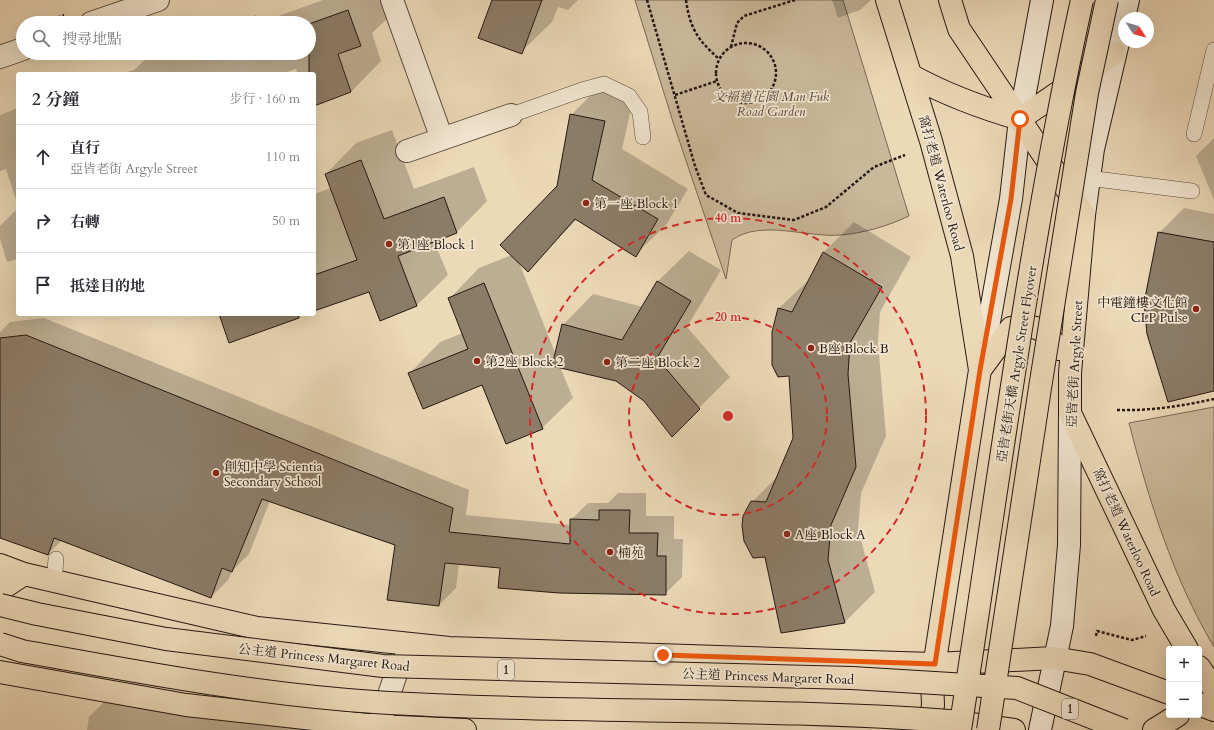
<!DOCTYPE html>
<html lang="zh-TW">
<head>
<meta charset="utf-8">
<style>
	body { margin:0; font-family:Cardo,"Noto Serif TC",serif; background:#f7f7f7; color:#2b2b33 }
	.controls { position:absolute; right:12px; bottom:12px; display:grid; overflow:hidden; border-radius:4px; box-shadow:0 4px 16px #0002 }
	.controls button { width:36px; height:36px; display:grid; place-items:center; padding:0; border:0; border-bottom:1px solid #e1e1e2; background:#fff; color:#2b2b33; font:20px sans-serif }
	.compass { position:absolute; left:1118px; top:12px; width:36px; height:36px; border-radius:50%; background:#fff; box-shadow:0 4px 16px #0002; rotate:126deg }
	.stop { position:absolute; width:12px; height:12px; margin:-9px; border:3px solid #ea580c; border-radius:50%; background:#fff }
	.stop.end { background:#ea580c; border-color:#fff; box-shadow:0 1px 4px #0008 }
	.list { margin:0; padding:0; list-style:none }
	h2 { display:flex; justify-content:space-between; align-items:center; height:52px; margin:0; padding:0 16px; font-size:17px }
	h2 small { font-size:13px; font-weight:400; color:#7c7c81 }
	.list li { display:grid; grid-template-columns:26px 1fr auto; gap:12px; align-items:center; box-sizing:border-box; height:64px; padding:0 16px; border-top:1px solid #e1e1e2 }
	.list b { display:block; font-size:15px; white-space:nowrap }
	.list p { margin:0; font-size:13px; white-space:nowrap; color:#7c7c81 }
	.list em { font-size:13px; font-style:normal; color:#7c7c81 }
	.icon { flex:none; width:22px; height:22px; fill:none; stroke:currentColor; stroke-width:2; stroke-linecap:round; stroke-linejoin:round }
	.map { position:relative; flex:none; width:1214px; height:730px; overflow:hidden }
	.search { position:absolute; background:#fff; box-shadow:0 4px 16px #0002; left:16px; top:16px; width:300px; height:44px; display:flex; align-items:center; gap:10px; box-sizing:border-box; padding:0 14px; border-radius:22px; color:#7c7c81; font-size:15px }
	.panel { position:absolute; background:#fff; box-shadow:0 4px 16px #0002; left:16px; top:72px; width:300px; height:244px; border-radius:4px }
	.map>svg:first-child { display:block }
	.green { fill:#cab89b; stroke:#776856 }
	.shadow { fill:#0003 }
	.building { fill:#8c7c67; stroke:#241710 }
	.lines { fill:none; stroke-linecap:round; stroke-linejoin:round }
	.service-casing { stroke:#56483a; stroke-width:16 }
	.minor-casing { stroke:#56483a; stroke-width:24 }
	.secondary-casing { stroke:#241710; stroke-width:24 }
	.primary-casing { stroke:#241710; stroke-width:24 }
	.trunk-casing { stroke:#241710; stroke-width:24 }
	.path { stroke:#241710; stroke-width:2.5; stroke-dasharray:3 2; stroke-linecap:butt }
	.service { stroke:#f3e6d1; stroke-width:15 }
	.minor { stroke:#f3e6d1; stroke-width:22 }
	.secondary { stroke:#f3e6d1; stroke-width:22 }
	.primary { stroke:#ecd9b8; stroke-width:22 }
	.trunk { stroke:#ecd9b8; stroke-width:22 }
	.primary-bridge-casing { stroke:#241710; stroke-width:24; stroke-linecap:butt }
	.trunk-bridge-casing { stroke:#241710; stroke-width:24; stroke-linecap:butt }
	.primary-bridge { stroke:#ecd9b8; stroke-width:22 }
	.trunk-bridge { stroke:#ecd9b8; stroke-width:22 }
	.route { stroke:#ea580c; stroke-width:5 }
	.ring { fill:none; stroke:#d62828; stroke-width:2; stroke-dasharray:7 5 }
	.poi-dot { fill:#8f2418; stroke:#f3e6d1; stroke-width:1.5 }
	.labels { text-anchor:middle; stroke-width:3.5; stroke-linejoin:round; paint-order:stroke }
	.shield { fill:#f3e6d1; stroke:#62554a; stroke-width:1 }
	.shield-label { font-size:12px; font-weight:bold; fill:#241710 }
	.park-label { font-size:13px; font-style:italic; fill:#56473a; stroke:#f3e6d1 }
	.street-label { font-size:13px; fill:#241710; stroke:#f3e6d1 }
	.poi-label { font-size:13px; fill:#241710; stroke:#f3e6d1; text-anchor:start }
	.centre { fill:#d62828; stroke:#f3e6d1; stroke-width:2 }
	.ring-label { font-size:12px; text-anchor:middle; font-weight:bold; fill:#d62828; stroke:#f3e6d1; stroke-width:3.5; stroke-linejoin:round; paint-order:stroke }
</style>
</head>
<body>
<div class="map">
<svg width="1214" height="730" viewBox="0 0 1214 730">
	<rect width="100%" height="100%" fill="#ecd9b8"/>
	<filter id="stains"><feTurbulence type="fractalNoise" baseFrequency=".005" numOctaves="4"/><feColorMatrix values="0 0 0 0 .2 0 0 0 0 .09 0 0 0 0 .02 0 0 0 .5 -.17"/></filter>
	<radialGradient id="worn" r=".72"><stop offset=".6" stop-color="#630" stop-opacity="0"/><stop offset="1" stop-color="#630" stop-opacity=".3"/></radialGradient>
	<path class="green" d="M 635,0 L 843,0 L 909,216 C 888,226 864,233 841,235 C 807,238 761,219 732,240 L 726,279 L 673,122 Z
		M 1214,407 L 1214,647 C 1173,578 1149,501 1129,423 Z"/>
	<path class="shadow" d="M 323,0 L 386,0 L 391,15 L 372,33 L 381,61 L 351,92 L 314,105 L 314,74 L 298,74 L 296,69 L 282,74 L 121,74 L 134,70 L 152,53 L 309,53 L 309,23 L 235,23 L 256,15 L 259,23 Z
		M 493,0 L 578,0 L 568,10 L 558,7 L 552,22 L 521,52 Z
		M 832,0 L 871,0 L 860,10 L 838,18 Z
		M 602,84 L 635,91 L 622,149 L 688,189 L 666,225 L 635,255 L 577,219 L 528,270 L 518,260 L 556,355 L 563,325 L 593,294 L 643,307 L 658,281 L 689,251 L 721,270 L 687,327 L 730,377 L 672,435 L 645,400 L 617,380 L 560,367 L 573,398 L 542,428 L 483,384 L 410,373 L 440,342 L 463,333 L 449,299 L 479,268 L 512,255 L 558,187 L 571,115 Z
		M 18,108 L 18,206 L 6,169 L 0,171 L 0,115 Z
		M 392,130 L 414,189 L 474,167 L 487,201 L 457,232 L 434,241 L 448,275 L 417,305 L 381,319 L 370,290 L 314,311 L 314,194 L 331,188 L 326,174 L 356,143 Z
		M 1214,138 L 1214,200 L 1196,156 Z
		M 18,208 L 18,259 L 7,262 L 0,239 L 0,226 Z
		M 1184,208 L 1214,214 L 1214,390 L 1159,233 Z
		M 854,222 L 911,257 L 880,312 L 878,343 L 886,436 L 861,493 L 858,529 L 875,592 L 845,622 L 781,632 L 752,502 L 778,476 L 794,438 L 790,375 L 779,308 L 811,278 L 823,253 Z
		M 44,318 L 469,490 L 466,515 L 571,525 L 571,520 L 588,503 L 608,503 L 618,493 L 646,493 L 646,516 L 674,516 L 674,539 L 683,539 L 682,577 L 665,594 L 501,567 L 459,563 L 456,588 L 439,605 L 397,545 L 270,501 L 249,554 L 232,571 L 228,580 L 211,597 L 62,540 L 48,554 L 0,537 L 0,332 L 10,322 Z
		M 111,695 L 360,730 L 87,730 L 89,717 Z"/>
	<path class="building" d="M 492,0 L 542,0 L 522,54 L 478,38 Z
		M 348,10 L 361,46 L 338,54 L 351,92 L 314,106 L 314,74 L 309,74 L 309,24 Z
		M 570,114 L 605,121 L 592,180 L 658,219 L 636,257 L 575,219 L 528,272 L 500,245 L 557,186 Z
		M 361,160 L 384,219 L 444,197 L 457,233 L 398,256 L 417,306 L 380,321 L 369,292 L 314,311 L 314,275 L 357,260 L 325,174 Z
		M 1158,232 L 1214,242 L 1214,391 L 1168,402 L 1147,334 L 1144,303 Z
		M 823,252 L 882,287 L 850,343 L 848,374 L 856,467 L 831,525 L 828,560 L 845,623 L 781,633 L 765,557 L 753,558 L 744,541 L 742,526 L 743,516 L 751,501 L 766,502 L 793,438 L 789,376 L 778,377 L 772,365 L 772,332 L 778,308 L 792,312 Z
		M 657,281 L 691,301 L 657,358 L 700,409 L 672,437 L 644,401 L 616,381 L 552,366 L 562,324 L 622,340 Z
		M 484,283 L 543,429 L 506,444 L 482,385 L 423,409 L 408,373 L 468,349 L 448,298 Z
		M 219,314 L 299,314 L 299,318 L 229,343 Z
		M 26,335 L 453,508 L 449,532 L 570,544 L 570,519 L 599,520 L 599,510 L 630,510 L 629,533 L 658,533 L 657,556 L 666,556 L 666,595 L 559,593 L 498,588 L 500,568 L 445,563 L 439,606 L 387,600 L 395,545 L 262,499 L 232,572 L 222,568 L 211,598 L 54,538 L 48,555 L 0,538 L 0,338 Z"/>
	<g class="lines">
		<g class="service-casing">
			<path id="service" d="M 511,115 L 582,90 L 604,84 L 629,96 L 640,112 L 643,137
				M 1194,134 L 1214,50
				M 1088,178 L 1192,191
				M 54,581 L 56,559"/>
		</g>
		<g class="minor-casing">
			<path id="minor" d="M 392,0 L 442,139
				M 91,23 L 158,0
				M 0,57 L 23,49
				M 407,151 L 511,115
				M 377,730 L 396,674 L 409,652"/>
		</g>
		<g class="secondary-casing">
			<path id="secondary" d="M 1084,215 L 1093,149 L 1128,0
				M 981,367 L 1011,199 L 1020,119 L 1042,0
				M 1040,730 L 1062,626 L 1069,545 L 1070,413"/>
		</g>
		<g class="primary-casing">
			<path id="primary" d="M 887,0 L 931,141 L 962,256 L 980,370 L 932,680 L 933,705 L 929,730
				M 950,0 L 959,29 L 1084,215 L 1070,373 L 1070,413 L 1164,610 L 1187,649
				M 912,76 C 947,95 982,108 1020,119
				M 1020,119 L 1115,53
				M 980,370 L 1011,328 C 1040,325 1041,327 1059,349
				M 0,565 L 24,574 L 257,628 L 449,648 L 900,663 L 935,664 L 1054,658 L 1090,664 L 1169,693
				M 0,590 L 24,574
				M 1199,667 L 1214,689
				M 0,672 L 186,705 L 377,726 L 465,730
				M 1199,704 L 1214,710
				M 1154,730 L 1178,715"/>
		</g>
		<g class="trunk-casing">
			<path id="trunk" d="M 949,721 L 1014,730"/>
		</g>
		<path class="path" d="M 647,0 L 695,166 L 706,195 L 738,213 L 794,220 L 826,207 L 874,167 L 905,155
			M 686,0 C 690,29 698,40 719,59
			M 44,23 L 64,15
			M716 73a30 30 0 1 1 60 0a30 30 0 1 1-60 0Z
			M 731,47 L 737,23 L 744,16 L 795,0
			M 675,95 L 717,81
			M 1117,410 C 1150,411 1182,406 1214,399
			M 1096,636 L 1097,631 L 1132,640 L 1146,636"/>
		<use href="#service" class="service"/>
		<use href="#minor" class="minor"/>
		<use href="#secondary" class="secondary"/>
		<use href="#primary" class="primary"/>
		<use href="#trunk" class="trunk"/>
		<g class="primary-bridge-casing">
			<path id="primary-bridge" d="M 960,730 C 998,486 1029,241 1082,0
				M 988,730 L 1040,388 L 1087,93 L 1107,0"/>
		</g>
		<g class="trunk-bridge-casing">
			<path id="trunk-bridge" d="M 0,605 L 37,614 L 166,639 L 383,666 L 852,678 L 1017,688 L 1124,730
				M 0,644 L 22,651 C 139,672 255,694 374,702 C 565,714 757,707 949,721"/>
		</g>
		<use href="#primary-bridge" class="primary-bridge"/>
		<use href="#trunk-bridge" class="trunk-bridge"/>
	</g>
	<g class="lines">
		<path class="route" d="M 663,655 L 935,664 L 980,370 L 1011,199 L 1020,119"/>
	</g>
	<g class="ring">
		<circle cx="728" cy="416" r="99"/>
		<circle cx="728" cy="416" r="198"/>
	</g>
	<g class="poi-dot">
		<circle cx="586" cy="203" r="4"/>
		<circle cx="389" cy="244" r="4"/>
		<circle cx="1196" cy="309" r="4"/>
		<circle cx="811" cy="348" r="4"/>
		<circle cx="477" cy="361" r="4"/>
		<circle cx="607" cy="362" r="4"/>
		<circle cx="216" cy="473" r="4"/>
		<circle cx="787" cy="534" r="4"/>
		<circle cx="610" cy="552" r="4"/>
	</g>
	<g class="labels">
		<g class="shield">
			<rect x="498" y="660" width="16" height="20" rx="3"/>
			<rect x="1062" y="699" width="16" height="20" rx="3"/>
		</g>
		<g class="shield-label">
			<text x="506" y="674">1</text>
			<text x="1070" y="713">1</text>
		</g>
		<g class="park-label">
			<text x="771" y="101">文福道花園 Man Fuk<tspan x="771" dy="15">Road Garden</tspan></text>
		</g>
		<g class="street-label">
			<text transform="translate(942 183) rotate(75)" y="5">窩打老道 Waterloo Road</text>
			<text transform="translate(1016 364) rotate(-81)" y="5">亞皆老街天橋 Argyle Street Flyover</text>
			<text transform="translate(1074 364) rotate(-87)" y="5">亞皆老街 Argyle Street</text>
			<text transform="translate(1127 532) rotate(65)" y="5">窩打老道 Waterloo Road</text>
			<text transform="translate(324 657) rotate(6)" y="5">公主道 Princess Margaret Road</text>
			<text transform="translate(768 676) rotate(2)" y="5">公主道 Princess Margaret Road</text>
		</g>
		<g class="poi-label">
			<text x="594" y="208">第一座 Block 1</text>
			<text x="397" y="249">第1座 Block 1</text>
			<text x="1188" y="307" text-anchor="end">中電鐘樓文化館<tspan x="1188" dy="15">CLP Pulse</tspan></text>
			<text x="819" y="353">B座 Block B</text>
			<text x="485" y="366">第2座 Block 2</text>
			<text x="615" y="367">第二座 Block 2</text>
			<text x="224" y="471">創知中學 Scientia<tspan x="224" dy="15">Secondary School</tspan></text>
			<text x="795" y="539">A座 Block A</text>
			<text x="618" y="557">楠苑</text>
		</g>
	</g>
	<circle cx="728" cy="416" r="6" class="centre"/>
	<g class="ring-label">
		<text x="728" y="222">40 m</text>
		<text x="728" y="321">20 m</text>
	</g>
	<rect width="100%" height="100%" filter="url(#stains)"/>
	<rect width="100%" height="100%" fill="url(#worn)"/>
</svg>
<div class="controls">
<button>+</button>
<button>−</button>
</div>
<svg class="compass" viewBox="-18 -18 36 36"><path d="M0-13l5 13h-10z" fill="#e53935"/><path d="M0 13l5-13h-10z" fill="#7c7c81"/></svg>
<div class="stop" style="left:1020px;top:119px"></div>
<div class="stop end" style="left:663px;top:655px"></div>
<div class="search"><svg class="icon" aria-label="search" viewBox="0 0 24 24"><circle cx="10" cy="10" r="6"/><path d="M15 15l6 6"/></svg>搜尋地點</div>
<section class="panel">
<h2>2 分鐘<small>步行 · 160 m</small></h2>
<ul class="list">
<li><svg class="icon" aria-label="ahead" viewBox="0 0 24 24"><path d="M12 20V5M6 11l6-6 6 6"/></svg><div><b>直行</b><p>亞皆老街 Argyle Street</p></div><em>110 m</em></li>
<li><svg class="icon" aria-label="right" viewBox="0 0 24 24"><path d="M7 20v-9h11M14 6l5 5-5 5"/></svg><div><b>右轉</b></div><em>50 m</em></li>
<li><svg class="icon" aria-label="arrive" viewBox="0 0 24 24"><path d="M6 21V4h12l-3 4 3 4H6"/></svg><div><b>抵達目的地</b></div></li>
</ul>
</section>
</div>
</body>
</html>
